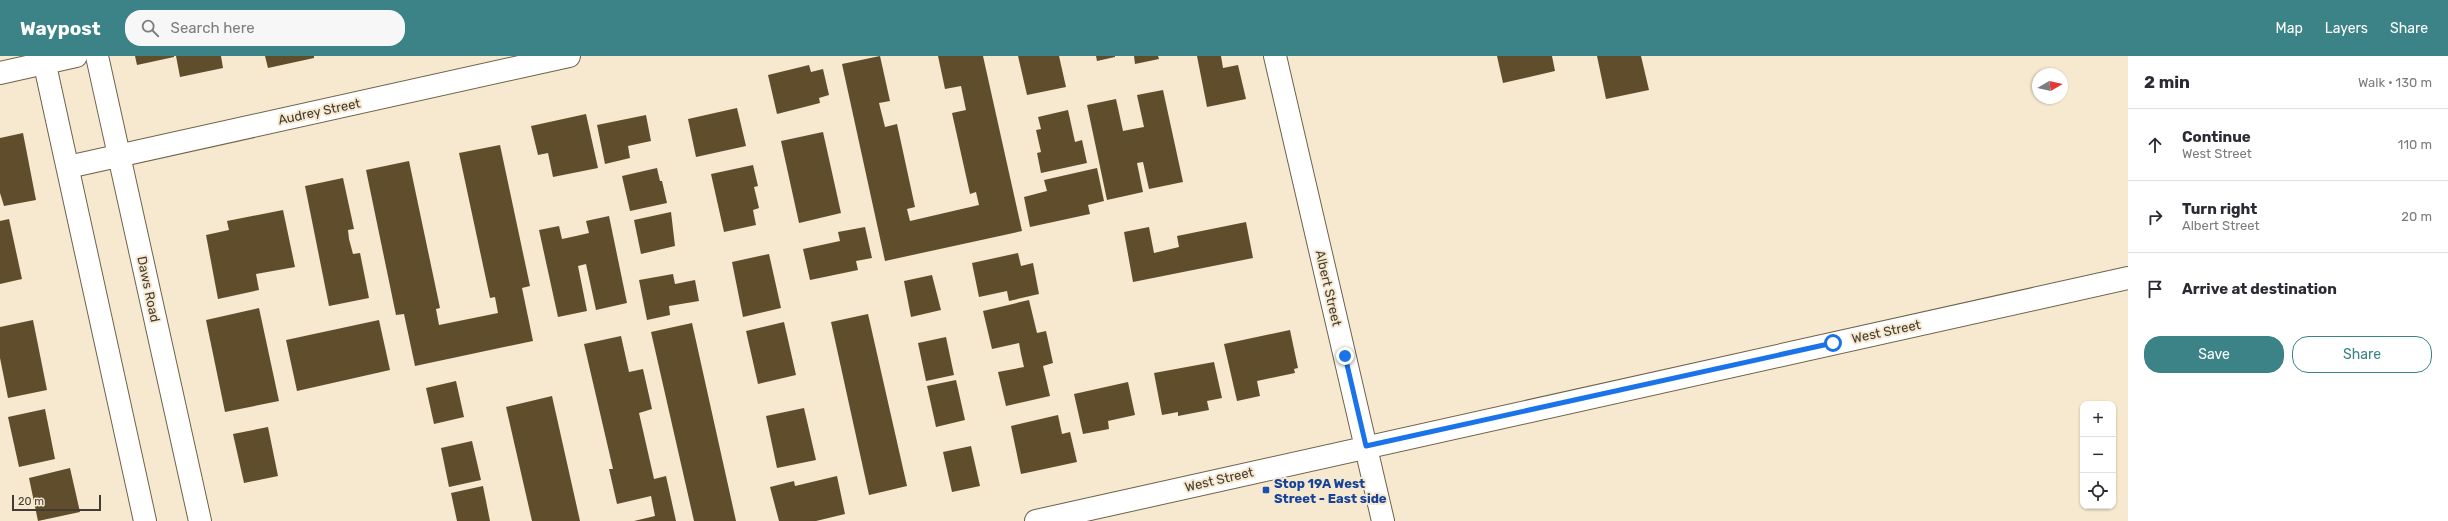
<!DOCTYPE html>
<html lang="en">
<head>
<meta charset="utf-8">
<style>
	body { margin:0; font-family:Rubik,sans-serif; background:#f7f7f7; color:#2b2b33 }
	.controls { position:absolute; right:12px; bottom:12px; display:grid; overflow:hidden; border-radius:8px; box-shadow:0 1px 3px #0004 }
	.controls button { width:36px; height:36px; display:grid; place-items:center; padding:0; border:0; border-bottom:1px solid #e1e1e2; background:#fff; color:#2b2b33; font:20px sans-serif }
	.compass { position:absolute; left:2032px; top:12px; width:36px; height:36px; border-radius:50%; background:#fff; box-shadow:0 1px 3px #0004; rotate:81deg }
	.scale { position:absolute; left:12px; bottom:10px; width:89px; box-sizing:border-box; padding-left:4px; border:2px solid #423c32; border-top:0; font-size:11px; line-height:14px; white-space:nowrap; color:#423c32; -webkit-text-stroke:3px #f7e9cf; paint-order:stroke }
	.stop { position:absolute; width:12px; height:12px; margin:-9px; border:3px solid #1a73e8; border-radius:50%; background:#fff }
	.stop.end { background:#1a73e8; border-color:#fff; box-shadow:0 1px 4px #0008 }
	.list { margin:0; padding:0; list-style:none }
	h2 { display:flex; justify-content:space-between; align-items:center; height:52px; margin:0; padding:0 16px; font-size:17px }
	h2 small { font-size:13px; font-weight:400; color:#7c7c81 }
	.list li { display:grid; grid-template-columns:26px 1fr auto; gap:12px; align-items:center; box-sizing:border-box; height:72px; padding:0 16px; border-top:1px solid #e1e1e2 }
	.list b { display:block; font-size:15px; white-space:nowrap }
	.list p { margin:0; font-size:13px; white-space:nowrap; color:#7c7c81 }
	.list em { font-size:13px; font-style:normal; color:#7c7c81 }
	.actions { display:flex; gap:8px; padding:12px 16px }
	.actions a { flex:1; padding:9px 0; border:1px solid #3b8387; border-radius:16px; text-align:center; font-size:14px; color:#3b8387 }
	.actions .main { background:#3b8387; color:#fff }
	.icon { flex:none; width:22px; height:22px; fill:none; stroke:currentColor; stroke-width:2; stroke-linecap:round; stroke-linejoin:round }
	.map { position:relative; flex:none; width:2128px; height:465px; overflow:hidden }
	header { display:flex; align-items:center; gap:24px; box-sizing:border-box; height:56px; padding:0 20px; background:#3b8387; color:#fff }
	header strong { font-size:19px }
	nav { display:flex; gap:22px; margin-inline-start:auto; font-size:14px }
	.search { width:280px; height:36px; background:#f7f7f7; display:flex; align-items:center; gap:10px; box-sizing:border-box; padding:0 14px; border-radius:16px; color:#7c7c81; font-size:15px }
	main { display:flex }
	aside { flex:1; background:#fff }
	.map>svg:first-child { display:block }
	.building { fill:#5f4d2b }
	.lines { fill:none; stroke-linecap:round; stroke-linejoin:round }
	.minor-casing { stroke:#6e624b; stroke-width:24 }
	.secondary-casing { stroke:#6e624b; stroke-width:24 }
	.minor { stroke:#fff; stroke-width:22 }
	.secondary { stroke:#fff; stroke-width:22 }
	.route { stroke:#1a73e8; stroke-width:5 }
	.transit-dot { fill:#1a4fb4; stroke:#f7e9cf; stroke-width:1.5 }
	.labels { text-anchor:middle; stroke-width:4; stroke-linejoin:round; paint-order:stroke }
	.street-label { font-size:13px; fill:#423c32; stroke:#f7e9cf }
	.transit-label { font-size:13px; font-weight:bold; fill:#164399; stroke:#f7e9cf; text-anchor:start }
</style>
</head>
<body>
<header>
<strong>Waypost</strong>
<div class="search"><svg class="icon" aria-label="search" viewBox="0 0 24 24"><circle cx="10" cy="10" r="6"/><path d="M15 15l6 6"/></svg>Search here</div>
<nav><a>Map</a><a>Layers</a><a>Share</a></nav>
</header>
<main>
<div class="map">
<svg width="2128" height="465" viewBox="0 0 2128 465">
	<rect width="100%" height="100%" fill="#f7e9cf"/>
	<path class="building" d="M 135,0 L 174,0 L 174,1 L 137,9 Z
		M 176,0 L 221,0 L 223,12 L 180,21 Z
		M 265,0 L 314,0 L 314,2 L 268,12 Z
		M 880,0 L 890,45 L 879,47 L 885,71 L 897,68 L 915,151 L 907,153 L 910,165 L 979,149 L 976,136 L 970,138 L 952,57 L 966,54 L 961,30 L 945,33 L 938,0 L 983,0 L 1022,175 L 885,205 L 842,8 Z
		M 1018,0 L 1059,0 L 1066,31 L 1027,39 Z
		M 1096,0 L 1115,0 L 1115,1 L 1097,5 Z
		M 1134,0 L 1158,0 L 1159,3 L 1135,8 Z
		M 1197,0 L 1221,0 L 1223,12 L 1238,9 L 1246,43 L 1207,51 Z
		M 1497,0 L 1552,0 L 1555,15 L 1503,27 Z
		M 1597,0 L 1641,0 L 1649,34 L 1606,43 Z
		M 809,9 L 811,16 L 823,13 L 829,39 L 819,42 L 820,47 L 777,58 L 768,19 Z
		M 1163,34 L 1183,126 L 1149,133 L 1143,106 L 1137,107 L 1143,136 L 1107,144 L 1087,49 L 1116,43 L 1123,75 L 1133,73 L 1144,71 L 1137,39 Z
		M 737,52 L 746,90 L 696,101 L 688,63 Z
		M 1068,54 L 1075,86 L 1082,84 L 1087,107 L 1041,117 L 1037,97 L 1041,96 L 1036,74 L 1041,73 L 1038,61 Z
		M 586,58 L 598,112 L 553,121 L 548,97 L 538,99 L 531,70 Z
		M 646,59 L 651,85 L 628,90 L 630,102 L 605,108 L 597,69 Z
		M 823,76 L 841,157 L 799,167 L 781,85 Z
		M 23,77 L 36,144 L 4,150 L 0,137 L 0,82 Z
		M 500,89 L 530,230 L 522,232 L 533,285 L 415,310 L 404,258 L 396,259 L 366,114 L 409,105 L 440,252 L 436,253 L 439,269 L 498,257 L 495,241 L 490,242 L 459,97 Z
		M 753,109 L 758,130 L 754,131 L 759,152 L 753,154 L 756,169 L 724,176 L 711,118 Z
		M 657,112 L 660,125 L 662,125 L 667,147 L 630,155 L 622,120 Z
		M 1097,112 L 1104,145 L 1088,149 L 1090,158 L 1030,171 L 1024,141 L 1047,135 L 1044,124 Z
		M 343,122 L 354,173 L 348,174 L 349,183 L 353,198 L 360,197 L 369,242 L 329,250 L 305,130 Z
		M 283,154 L 295,211 L 256,218 L 259,234 L 218,243 L 206,179 L 229,174 L 227,165 Z
		M 671,156 L 675,190 L 641,198 L 634,164 Z
		M 609,160 L 627,247 L 596,254 L 586,208 L 578,210 L 587,255 L 558,261 L 539,174 L 559,170 L 562,183 L 576,180 L 589,177 L 586,165 Z
		M 9,163 L 22,223 L 0,228 L 0,165 Z
		M 1246,166 L 1253,202 L 1133,226 L 1124,176 L 1149,171 L 1154,197 L 1179,191 L 1177,180 Z
		M 865,171 L 872,202 L 856,205 L 858,214 L 810,224 L 803,193 L 840,185 L 838,176 Z
		M 1018,197 L 1021,210 L 1033,207 L 1039,238 L 1009,245 L 1007,235 L 979,241 L 972,207 Z
		M 769,198 L 781,252 L 743,261 L 732,206 Z
		M 673,218 L 675,228 L 695,224 L 699,245 L 669,250 L 670,259 L 647,264 L 639,224 Z
		M 932,219 L 941,254 L 911,261 L 904,225 Z
		M 1029,244 L 1037,277 L 1046,275 L 1053,307 L 1043,310 L 1050,340 L 1006,350 L 998,316 L 1024,311 L 1021,298 L 1019,287 L 992,293 L 983,255 Z
		M 259,252 L 279,345 L 225,356 L 206,264 Z
		M 868,258 L 907,430 L 869,439 L 831,266 Z
		M 33,264 L 47,334 L 8,342 L 0,302 L 0,271 Z
		M 379,264 L 390,314 L 297,335 L 286,284 Z
		M 784,266 L 796,319 L 758,328 L 746,275 Z
		M 692,267 L 736,465 L 694,465 L 651,276 Z
		M 1290,274 L 1298,312 L 1294,313 L 1295,317 L 1257,325 L 1260,340 L 1237,345 L 1224,288 Z
		M 621,280 L 629,316 L 643,313 L 652,353 L 639,357 L 654,423 L 666,420 L 676,465 L 634,465 L 655,460 L 651,440 L 617,448 L 609,413 L 613,413 L 584,288 Z
		M 946,281 L 954,319 L 926,325 L 918,287 Z
		M 1214,306 L 1222,342 L 1207,345 L 1209,354 L 1178,360 L 1178,356 L 1162,359 L 1154,317 Z
		M 956,324 L 965,364 L 936,371 L 927,330 Z
		M 456,325 L 464,361 L 434,368 L 426,332 Z
		M 1128,326 L 1135,359 L 1108,365 L 1109,373 L 1083,378 L 1074,338 Z
		M 552,340 L 580,465 L 532,465 L 506,351 Z
		M 804,352 L 816,404 L 777,412 L 766,360 Z
		M 45,353 L 55,403 L 19,411 L 8,361 Z
		M 1058,359 L 1062,378 L 1070,376 L 1077,406 L 1021,418 L 1011,370 Z
		M 268,371 L 278,420 L 244,427 L 233,378 Z
		M 472,385 L 481,424 L 449,431 L 441,392 Z
		M 971,390 L 980,430 L 952,436 L 943,396 Z
		M 70,412 L 80,456 L 38,465 L 29,422 Z
		M 837,420 L 845,458 L 816,465 L 779,465 L 770,431 L 794,425 L 795,430 Z
		M 483,430 L 490,465 L 457,465 L 451,437 Z"/>
	<g class="lines">
		<g class="minor-casing">
			<path id="minor" d="M 1275,0 L 1383,465
				M 0,17 L 76,0
				M 68,111 L 569,0
				M 1036,465 L 2128,222"/>
		</g>
		<g class="secondary-casing">
			<path id="secondary" d="M 43,0 L 145,465
				M 97,0 L 200,465"/>
		</g>
		<use href="#minor" class="minor"/>
		<use href="#secondary" class="secondary"/>
	</g>
	<g class="lines">
		<path class="route" d="M 1345,300 L 1366,390 L 1833,287"/>
	</g>
	<rect class="transit-dot" x="1262" y="430" width="8" height="8" rx="2"/>
	<g class="labels">
		<g class="street-label">
			<text transform="translate(319 55) rotate(-12)" y="5">Audrey Street</text>
			<text transform="translate(1329 232) rotate(77)" y="5">Albert Street</text>
			<text transform="translate(149 233) rotate(78)" y="5">Daws Road</text>
			<text transform="translate(1886 275) rotate(-12)" y="5">West Street</text>
			<text transform="translate(1219 423) rotate(-13)" y="5">West Street</text>
		</g>
		<g class="transit-label">
			<text x="1274" y="432">Stop 19A West<tspan x="1274" dy="15">Street - East side</tspan></text>
		</g>
	</g>
</svg>
<div class="controls">
<button>+</button>
<button>−</button>
<button><svg class="icon" aria-label="locate" viewBox="0 0 24 24"><circle cx="12" cy="12" r="6"/><path d="M12 2v4M12 18v4M2 12h4M18 12h4"/></svg></button>
</div>
<svg class="compass" viewBox="-18 -18 36 36"><path d="M0-13l5 13h-10z" fill="#e53935"/><path d="M0 13l5-13h-10z" fill="#7c7c81"/></svg>
<div class="scale">20 m</div>
<div class="stop" style="left:1833px;top:287px"></div>
<div class="stop end" style="left:1345px;top:300px"></div>
</div>
<aside>
<h2>2 min<small>Walk · 130 m</small></h2>
<ul class="list">
<li><svg class="icon" aria-label="ahead" viewBox="0 0 24 24"><path d="M12 20V5M6 11l6-6 6 6"/></svg><div><b>Continue</b><p>West Street</p></div><em>110 m</em></li>
<li><svg class="icon" aria-label="right" viewBox="0 0 24 24"><path d="M7 20v-9h11M14 6l5 5-5 5"/></svg><div><b>Turn right</b><p>Albert Street</p></div><em>20 m</em></li>
<li><svg class="icon" aria-label="arrive" viewBox="0 0 24 24"><path d="M6 21V4h12l-3 4 3 4H6"/></svg><div><b>Arrive at destination</b></div></li>
</ul>
<div class="actions"><a class="main">Save</a><a>Share</a></div>
</aside>
</main>
</body>
</html>
